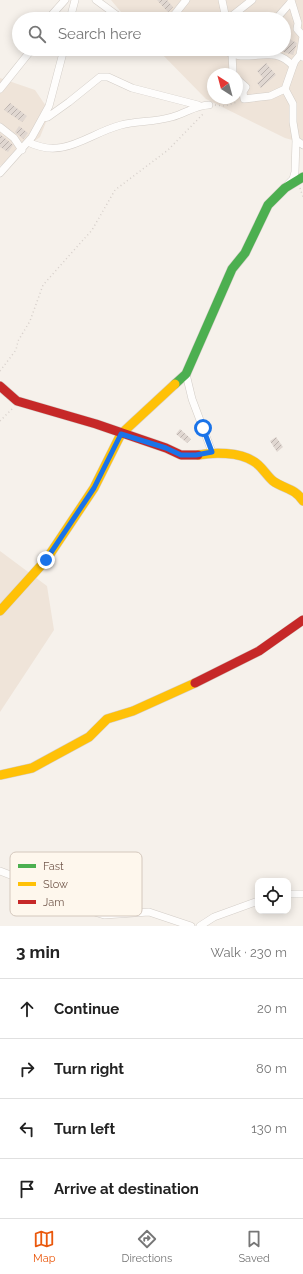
<!DOCTYPE html>
<html lang="en">
<head>
<meta charset="utf-8">
<style>
	body { margin:0; font-family:Raleway,sans-serif; background:#f6f6f6; color:#222 }
	.controls { position:absolute; right:12px; bottom:12px; display:grid; overflow:hidden; border-radius:8px; box-shadow:0 2px 10px #0003 }
	.controls button { width:36px; height:36px; display:grid; place-items:center; padding:0; border:0; border-bottom:1px solid #e0e0e0; background:#fff; color:#222; font:20px sans-serif }
	.compass { position:absolute; left:207px; top:68px; width:36px; height:36px; border-radius:50%; background:#fff; box-shadow:0 2px 10px #0003; rotate:324deg }
	.stop { position:absolute; width:12px; height:12px; margin:-9px; border:3px solid #1a73e8; border-radius:50%; background:#fff }
	.stop.end { background:#1a73e8; border-color:#fff; box-shadow:0 1px 4px #0008 }
	.list { margin:0; padding:0; list-style:none }
	h2 { display:flex; justify-content:space-between; align-items:center; height:52px; margin:0; padding:0 16px; font-size:17px }
	h2 small { font-size:13px; font-weight:400; color:#767676 }
	.list li { display:grid; grid-template-columns:26px 1fr auto; gap:12px; align-items:center; box-sizing:border-box; height:60px; padding:0 16px; border-top:1px solid #e0e0e0 }
	.list b { display:block; font-size:15px; white-space:nowrap }
	.list em { font-size:13px; font-style:normal; color:#767676 }
	.icon { flex:none; width:22px; height:22px; fill:none; stroke:currentColor; stroke-width:2; stroke-linecap:round; stroke-linejoin:round }
	.map { position:relative; flex:none; width:303px; height:926px; overflow:hidden }
	.search { position:absolute; background:#fff; box-shadow:0 2px 10px #0003; left:12px; right:12px; top:12px; height:44px; display:flex; align-items:center; gap:10px; box-sizing:border-box; padding:0 14px; border-radius:22px; color:#767676; font-size:15px }
	.sheet { height:292px; background:#fff }
	nav { display:flex; justify-content:space-around; align-items:center; box-sizing:border-box; height:56px; border-top:1px solid #e0e0e0; background:#fff; font-size:11px; color:#767676 }
	nav a { display:grid; justify-items:center; gap:2px }
	nav .on { color:#ea580c }
	.map>svg:first-child { display:block }
	.residential { fill:#efe4d9; fill-rule:evenodd }
	.building { fill:url(#building-hatch) }
	.lines { fill:none; stroke-linecap:round; stroke-linejoin:round }
	.street-casing { stroke:#d3cdc7; stroke-width:8 }
	.fast-casing { stroke:#d5cec8; stroke-width:10 }
	.slow-casing { stroke:#d5cec8; stroke-width:10 }
	.jam-casing { stroke:#d5cec8; stroke-width:10 }
	.path { stroke:#d7d0cb; stroke-width:1.5; stroke-dasharray:1 3; stroke-linecap:butt }
	.street { stroke:#fefdfc; stroke-width:7 }
	.fast { stroke:#4caf50; stroke-width:9 }
	.slow { stroke:#ffc107; stroke-width:9 }
	.jam { stroke:#c62828; stroke-width:9 }
	.route { stroke:#1a73e8; stroke-width:5 }
	.key { fill:#fef7ed; stroke:#d4c8bd; stroke-width:1 }
	.key-label { font-size:11px; fill:#73594d }
</style>
</head>
<body>
<div class="map">
<svg width="303" height="926" viewBox="0 0 303 926">
	<defs>
		<pattern id="building-hatch" width="6" height="6" patternUnits="userSpaceOnUse"><rect width="6" height="6" fill="#e0d7d1"/><path d="M-1 1l2-2M0 6l6-6M5 7l2-2" fill="none" stroke="#bab1ac"/></pattern>
	</defs>
	<rect width="100%" height="100%" fill="#f6f1eb"/>
	<path class="residential" d="M 111,0 L 303,0 L 303,143 L 285,138 L 206,99 L 157,49 L 284,49 L 284,19 L 127,19 ZM 213,74 L 237,74 L 237,98 L 213,98 Z
		M 0,78 L 35,90 L 50,112 L 40,137 L 0,166 Z
		M 0,551 L 47,586 L 54,630 L 0,712 Z"/>
	<path class="building" d="M 157,0 L 167,0 L 173,7 L 168,12 Z
		M 289,39 L 297,43 L 293,55 L 281,51 Z
		M 266,63 L 276,75 L 261,88 L 257,83 L 263,78 L 257,71 Z
		M 10,103 L 27,116 L 22,122 L 4,110 Z
		M 19,126 L 28,133 L 23,139 L 15,132 Z
		M 0,134 L 13,145 L 8,152 L 0,147 Z
		M 180,429 L 191,439 L 187,443 L 176,434 Z
		M 276,437 L 283,447 L 277,452 L 270,441 Z"/>
	<g class="lines">
		<g class="street-casing">
			<path id="street" d="M 96,0 L 122,19
				M 222,0 L 226,19
				M 291,0 L 298,23 L 297,29 L 303,36 L 300,55
				M 48,19 L 65,0
				M 70,19 L 75,0
				M 171,19 L 186,0
				M 228,19 L 252,0
				M 276,19 L 291,2
				M 168,49 L 177,52 L 193,49
				M 219,49 C 226,51 233,55 241,56 C 262,57 277,48 293,66 L 295,61 L 300,55 L 303,57
				M 232,53 L 233,74
				M 237,79 L 246,87 L 243,92 L 244,99 L 270,96 L 285,89 L 293,66
				M 0,89 L 32,49
				M 285,89 L 293,104 L 293,122 L 296,140 L 295,172 L 293,179 L 288,184
				M 43,118 L 48,117 L 69,102 L 100,77 L 108,77 L 132,88 L 198,105
				M 0,127 L 14,138 L 22,150
				M 296,140 L 303,145
				M 28,142 C 64,160 87,134 121,125 C 137,121 155,122 172,117 C 186,113 196,105 209,105
				M 0,173 L 32,137 L 49,106 L 64,49
				M 186,374 L 192,399 L 212,452
				M 0,871 L 26,881 L 69,904 L 104,915 L 149,912 L 191,926
				M 288,894 L 303,894
				M 200,926 L 214,917 L 258,901"/>
		</g>
		<g class="fast-casing">
			<path id="fast" d="M 175,384 L 186,374 L 232,269 L 245,253 L 268,205 L 285,188 L 303,177"/>
		</g>
		<g class="slow-casing">
			<path id="slow" d="M 198,455 C 214,452 239,452 253,461 C 261,465 266,475 273,481 C 284,489 295,488 303,501
				M 0,611 L 46,560 L 94,488 L 121,434 L 175,384
				M 0,775 L 32,768 L 89,737 L 107,719 L 133,711 L 195,683"/>
		</g>
		<g class="jam-casing">
			<path id="jam" d="M 0,386 L 17,401 L 96,424 L 166,448 L 181,455 L 198,455
				M 195,683 L 259,651 L 303,620"/>
		</g>
		<path class="path" d="M 215,105 L 225,106 L 237,102
			M 300,188 L 303,197
			M 0,371 L 16,350 L 18,341 L 30,321 L 43,285 L 92,230 L 115,190 L 168,150 L 204,113
			M 0,421 L 13,408"/>
		<use href="#street" class="street"/>
		<use href="#fast" class="fast"/>
		<use href="#slow" class="slow"/>
		<use href="#jam" class="jam"/>
	</g>
	<g class="lines">
		<path class="route" d="M 46,560 L 94,488 L 121,434 L 166,448 L 181,455 L 196,455 L 212,452 L 203,428"/>
	</g>
	<rect x="10" y="852" width="132" height="64" rx="6" class="key"/>
	<rect x="18" y="864" width="18" height="4" fill="#4caf50"/>
	<rect x="18" y="882" width="18" height="4" fill="#ffc107"/>
	<rect x="18" y="900" width="18" height="4" fill="#c62828"/>
	<g class="key-label">
		<text x="43" y="870">Fast</text>
		<text x="43" y="888">Slow</text>
		<text x="43" y="906">Jam</text>
	</g>
</svg>
<div class="controls">
<button><svg class="icon" aria-label="locate" viewBox="0 0 24 24"><circle cx="12" cy="12" r="6"/><path d="M12 2v4M12 18v4M2 12h4M18 12h4"/></svg></button>
</div>
<svg class="compass" viewBox="-18 -18 36 36"><path d="M0-13l5 13h-10z" fill="#e53935"/><path d="M0 13l5-13h-10z" fill="#767676"/></svg>
<div class="stop" style="left:203px;top:428px"></div>
<div class="stop end" style="left:46px;top:560px"></div>
<div class="search"><svg class="icon" aria-label="search" viewBox="0 0 24 24"><circle cx="10" cy="10" r="6"/><path d="M15 15l6 6"/></svg>Search here</div>
</div>
<section class="sheet">
<h2>3 min<small>Walk · 230 m</small></h2>
<ul class="list">
<li><svg class="icon" aria-label="ahead" viewBox="0 0 24 24"><path d="M12 20V5M6 11l6-6 6 6"/></svg><div><b>Continue</b></div><em>20 m</em></li>
<li><svg class="icon" aria-label="right" viewBox="0 0 24 24"><path d="M7 20v-9h11M14 6l5 5-5 5"/></svg><div><b>Turn right</b></div><em>80 m</em></li>
<li><svg class="icon" aria-label="left" viewBox="0 0 24 24"><path d="M17 20v-9H6M10 6l-5 5 5 5"/></svg><div><b>Turn left</b></div><em>130 m</em></li>
<li><svg class="icon" aria-label="arrive" viewBox="0 0 24 24"><path d="M6 21V4h12l-3 4 3 4H6"/></svg><div><b>Arrive at destination</b></div></li>
</ul>
</section>
<nav>
<a class="on"><svg class="icon" aria-label="map" viewBox="0 0 24 24"><path d="M3 6l6-2 6 2 6-2v14l-6 2-6-2-6 2zM9 4v14M15 6v14"/></svg>Map</a>
<a><svg class="icon" aria-label="directions" viewBox="0 0 24 24"><path d="M12 3l9 9-9 9-9-9zM9 14v-3h6M13 9l2 2-2 2"/></svg>Directions</a>
<a><svg class="icon" aria-label="saved" viewBox="0 0 24 24"><path d="M7 4h10v16l-5-4-5 4z"/></svg>Saved</a>
</nav>
</body>
</html>
